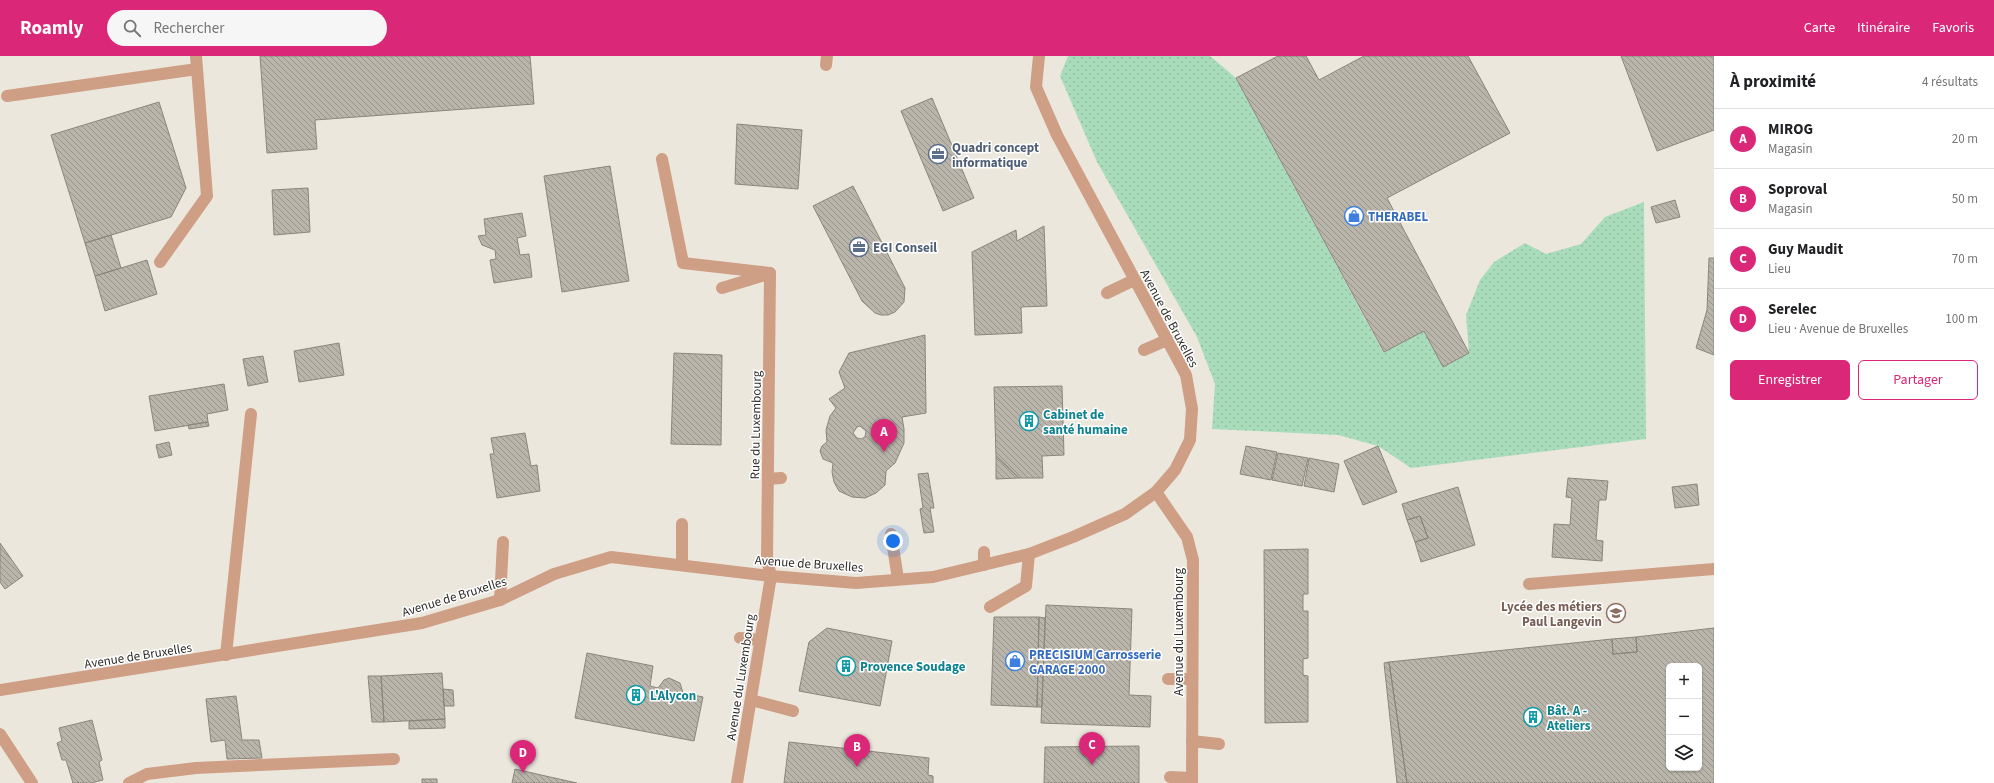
<!DOCTYPE html>
<html lang="fr">
<head>
<meta charset="utf-8">
<style>
	body { margin:0; font-family:"Source Sans 3",sans-serif; background:#f6f6f6; color:#202124 }
	.controls { position:absolute; right:12px; bottom:12px; display:grid; overflow:hidden; border-radius:6px; box-shadow:0 1px 3px #0004 }
	.controls button { width:36px; height:36px; display:grid; place-items:center; padding:0; border:0; border-bottom:1px solid #e0e0e0; background:#fff; color:#202124; font:20px sans-serif }
	.you { position:absolute; left:893px; top:485px; width:14px; height:14px; margin:-10px; border:3px solid #fff; border-radius:50%; background:#1a73e8; box-shadow:0 0 0 6px #1a73e833 }
	.badge { display:grid; place-items:center; width:26px; height:26px; border-radius:50%; background:#db2777; color:#fff; font-size:13px; font-weight:700 }
	.pin { position:absolute; translate:-50% -33px; filter:drop-shadow(0 1px 2px #0008) }
	.pin::after { content:''; position:absolute; top:21px; width:14px; height:12px; background:inherit; clip-path:polygon(0 0,100% 0,50% 100%) }
	.list { margin:0; padding:0; list-style:none }
	h2 { display:flex; justify-content:space-between; align-items:center; height:52px; margin:0; padding:0 16px; font-size:17px }
	h2 small { font-size:13px; font-weight:400; color:#757577 }
	.list li { display:grid; grid-template-columns:26px 1fr auto; gap:12px; align-items:center; box-sizing:border-box; height:60px; padding:0 16px; border-top:1px solid #e0e0e0 }
	.list b { display:block; font-size:15px; white-space:nowrap }
	.list p { margin:0; font-size:13px; white-space:nowrap; color:#757577 }
	.list em { font-size:13px; font-style:normal; color:#757577 }
	.actions { display:flex; gap:8px; padding:12px 16px }
	.actions a { flex:1; padding:9px 0; border:1px solid #db2777; border-radius:6px; text-align:center; font-size:14px; color:#db2777 }
	.actions .main { background:#db2777; color:#fff }
	.icon { flex:none; width:22px; height:22px; fill:none; stroke:currentColor; stroke-width:2; stroke-linecap:round; stroke-linejoin:round }
	.map { position:relative; flex:none; width:1714px; height:727px; overflow:hidden }
	header { display:flex; align-items:center; gap:24px; box-sizing:border-box; height:56px; padding:0 20px; background:#db2777; color:#fff }
	header strong { font-size:19px }
	nav { display:flex; gap:22px; margin-inline-start:auto; font-size:14px }
	.search { width:280px; height:36px; background:#f6f6f6; display:flex; align-items:center; gap:10px; box-sizing:border-box; padding:0 14px; border-radius:22px; color:#757577; font-size:15px }
	main { display:flex }
	aside { flex:1; background:#fff }
	.map>svg:first-child { display:block }
	.grass { fill:url(#grass-dots) }
	.building { fill:url(#building-back-hatch); stroke:#8a867c; fill-rule:evenodd }
	.lines { fill:none; stroke-linecap:round; stroke-linejoin:round }
	.service { stroke:#ce9f85; stroke-width:12 }
	.minor { stroke:#ce9f85; stroke-width:12 }
	.tertiary { stroke:#ce9f85; stroke-width:12 }
	.labels { text-anchor:middle; stroke-width:3; stroke-linejoin:round; paint-order:stroke }
	.service-label { font-size:13px; font-weight:bold; fill:#4e5e75; stroke:#fff; text-anchor:start }
	.shop-label { font-size:13px; font-weight:bold; fill:#366cbe; stroke:#fff; text-anchor:start }
	.street-label { font-size:13px; fill:#2f2d29; stroke:#fff }
	.culture-label { font-size:13px; font-weight:bold; fill:#0d838f; stroke:#fff; text-anchor:start }
	.education-label { font-size:13px; font-weight:bold; fill:#785e54; stroke:#fff; text-anchor:end }
</style>
</head>
<body>
<header>
<strong>Roamly</strong>
<div class="search"><svg class="icon" aria-label="search" viewBox="0 0 24 24"><circle cx="10" cy="10" r="6"/><path d="M15 15l6 6"/></svg>Rechercher</div>
<nav><a>Carte</a><a>Itinéraire</a><a>Favoris</a></nav>
</header>
<main>
<div class="map">
<svg width="1714" height="727" viewBox="0 0 1714 727">
	<defs>
		<pattern id="grass-dots" width="8" height="8" patternUnits="userSpaceOnUse"><rect width="8" height="8" fill="#a9dcba"/><path d="M2 2h.1M6 6h.1" fill="none" stroke="#92bda0" stroke-width="1.8" stroke-linecap="round"/></pattern>
		<pattern id="building-back-hatch" width="6" height="6" patternUnits="userSpaceOnUse"><rect width="6" height="6" fill="#b9b5ab"/><path d="M-1 5l2 2M0 0l6 6M5-1l2 2" fill="none" stroke="#97948b"/></pattern>
	</defs>
	<rect width="100%" height="100%" fill="#ece7dd"/>
	<path class="grass" d="M 1068,0 L 1210,0 L 1236,22 L 1383,296 L 1424,275 L 1443,311 L 1469,297 L 1466,259 L 1480,224 L 1494,206 L 1525,187 L 1546,198 L 1581,188 L 1605,161 L 1644,146 L 1646,383 L 1411,412 L 1378,390 L 1338,379 L 1212,373 L 1215,328 L 1197,281 L 1097,106 L 1060,20 Z"/>
	<path class="building" d="M 260,0 L 530,0 L 534,48 L 315,64 L 317,93 L 267,97 Z
		M 1278,0 L 1306,0 L 1319,24 L 1364,0 L 1468,0 L 1510,77 L 1387,142 L 1469,297 L 1443,311 L 1424,275 L 1384,296 L 1236,22 Z
		M 1621,0 L 1714,0 L 1714,74 L 1657,95 Z
		M 932,42 L 974,142 L 943,155 L 901,55 Z
		M 159,46 L 186,132 L 171,161 L 85,187 L 51,79 Z
		M 737,68 L 802,74 L 798,133 L 735,128 Z
		M 610,110 L 629,225 L 562,236 L 544,120 Z
		M 853,130 L 905,232 L 904,246 L 895,256 L 888,259 L 881,259 L 875,257 L 862,245 L 813,150 Z
		M 308,132 L 310,176 L 274,179 L 272,134 Z
		M 1675,144 L 1680,161 L 1656,167 L 1651,151 Z
		M 522,157 L 526,180 L 517,182 L 520,199 L 529,198 L 532,221 L 494,227 L 490,204 L 496,203 L 495,194 L 482,189 L 478,180 L 486,179 L 484,163 Z
		M 1044,170 L 1047,250 L 1021,251 L 1022,277 L 975,279 L 972,196 L 1016,174 L 1017,185 Z
		M 111,179 L 121,212 L 95,220 L 85,187 Z
		M 1709,202 L 1714,202 L 1714,299 L 1696,292 L 1707,254 Z
		M 147,204 L 157,238 L 105,255 L 95,220 Z
		M 925,279 L 926,357 L 902,361 L 904,373 L 904,387 L 895,407 L 886,415 L 885,429 L 876,437 L 865,442 L 852,441 L 839,435 L 834,426 L 832,416 L 833,407 L 823,403 L 820,395 L 822,390 L 827,386 L 826,374 L 830,360 L 836,352 L 829,343 L 845,332 L 839,316 L 849,297 ZM 860,370 L 866,375 L 865,381 L 861,383 L 857,382 L 853,377 L 857,371 Z
		M 339,287 L 344,319 L 299,326 L 294,295 Z
		M 674,297 L 722,299 L 721,389 L 671,388 Z
		M 263,300 L 268,326 L 248,330 L 243,303 Z
		M 224,328 L 228,354 L 207,358 L 208,366 L 155,375 L 149,340 Z
		M 1062,330 L 1064,399 L 1042,400 L 1043,422 L 1019,422 L 996,400 L 994,331 Z
		M 208,366 L 209,370 L 189,373 L 188,369 Z
		M 525,377 L 531,410 L 537,409 L 540,435 L 497,442 L 490,398 L 494,398 L 491,382 Z
		M 169,386 L 172,399 L 159,402 L 156,389 Z
		M 1246,390 L 1277,396 L 1271,424 L 1240,418 Z
		M 1378,390 L 1397,436 L 1363,449 L 1344,405 Z
		M 1278,397 L 1308,402 L 1302,430 L 1272,424 Z
		M 996,400 L 1019,422 L 996,423 Z
		M 1309,402 L 1339,408 L 1334,436 L 1304,430 Z
		M 928,417 L 934,452 L 930,452 L 934,476 L 924,477 L 920,453 L 923,452 L 918,418 Z
		M 1568,422 L 1608,425 L 1606,444 L 1599,444 L 1596,484 L 1603,485 L 1602,505 L 1552,501 L 1554,468 L 1570,469 L 1572,442 L 1566,441 Z
		M 1697,428 L 1699,449 L 1675,452 L 1672,431 Z
		M 1458,431 L 1475,489 L 1421,506 L 1415,486 L 1428,482 L 1420,460 L 1407,464 L 1402,448 Z
		M 1420,460 L 1428,482 L 1415,486 L 1407,464 Z
		M 0,487 L 23,520 L 5,533 L 0,526 Z
		M 1308,493 L 1308,538 L 1303,538 L 1303,555 L 1308,555 L 1308,602 L 1303,603 L 1303,619 L 1308,620 L 1308,666 L 1265,667 L 1264,494 Z
		M 1046,549 L 1132,553 L 1129,639 L 1151,640 L 1150,671 L 1041,667 Z
		M 994,561 L 1039,561 L 1037,651 L 991,649 Z
		M 1039,561 L 1045,562 L 1042,651 L 1037,651 Z
		M 827,572 L 892,585 L 880,650 L 799,635 L 809,586 Z
		M 1714,572 L 1714,727 L 1407,727 L 1389,606 L 1612,583 L 1613,598 L 1637,596 L 1636,581 ZM 1669,610 L 1699,610 L 1699,712 L 1669,712 Z
		M 1636,581 L 1637,596 L 1613,598 L 1612,583 Z
		M 587,597 L 653,610 L 650,630 L 658,632 L 664,624 L 669,622 L 680,627 L 683,637 L 703,641 L 694,685 L 575,662 Z
		M 1389,606 L 1407,727 L 1397,727 L 1384,607 Z
		M 442,617 L 445,663 L 384,666 L 381,620 Z
		M 368,620 L 381,620 L 384,666 L 372,666 Z
		M 443,633 L 453,634 L 454,650 L 444,650 Z
		M 236,640 L 242,684 L 259,684 L 262,702 L 227,703 L 225,684 L 211,686 L 206,643 Z
		M 445,663 L 445,672 L 409,673 L 409,665 Z
		M 92,664 L 102,704 L 99,706 L 103,724 L 91,727 L 73,727 L 66,704 L 62,704 L 57,687 L 62,685 L 59,672 Z
		M 789,686 L 929,702 L 928,719 L 933,720 L 933,727 L 784,727 Z
		M 1139,690 L 1139,727 L 1044,727 L 1045,691 Z
		M 515,713 L 550,721 L 577,727 L 512,727 Z
		M 422,723 L 437,723 L 437,727 L 422,727 Z"/>
	<g class="lines">
		<path class="service" d="M 826,9 L 827,0
			M 7,40 L 197,13
			M 662,103 L 683,207 L 770,217
			M 160,206 L 207,140 L 196,0
			M 722,232 L 765,219
			M 1107,237 L 1134,224
			M 1144,294 L 1167,284
			M 768,423 L 781,422
			M 891,478 L 898,523
			M 984,496 L 984,509
			M 682,509 L 682,468
			M 1529,528 L 1714,513
			M 500,544 L 503,486
			M 990,551 L 1026,530 L 1029,498
			M 740,582 L 760,584
			M 226,599 L 251,358
			M 1168,623 L 1192,623
			M 751,644 L 793,655
			M 0,678 L 32,727
			M 1192,685 L 1219,688
			M 1170,721 L 1192,722
			M 129,727 L 147,718 L 196,712 L 394,703"/>
		<path class="minor" d="M 1156,436 L 1187,481 L 1193,504 L 1192,727
			M 737,727 L 771,520 L 767,504 L 770,217"/>
		<path class="tertiary" d="M 0,634 L 422,567 L 500,544 L 554,518 L 611,501 L 771,520 L 856,527 L 933,521 L 1029,498 L 1073,481 L 1125,458 L 1156,436 L 1175,414 L 1190,384 L 1192,353 L 1186,319 L 1057,79 L 1036,31 L 1039,0"/>
	</g>
	<defs>
		<g id="office-ring" transform="scale(1)"><circle r="9.5" fill="#fff" stroke="#5c6f8a" stroke-width="1.5"/><path d="M-6-3h4V-5.5h4V-3h4V5H-6ZM-1-4.5V-3h2v-1.5ZM-6 0V1H6V0Z" fill="#5c6f8a"/></g>
		<g id="shop-ring" transform="scale(1)"><circle r="9.5" fill="#fff" stroke="#3f7fe0" stroke-width="1.5"/><path d="M-5-2.5h2.3a2.7 3.5 0 0 1 5.4 0H5L5.5 6h-11ZM-1.5-2.5h3a1.5 2.3 0 0 0-3 0Z" fill="#3f7fe0"/></g>
		<g id="building-ring" transform="scale(1)"><circle r="9.5" fill="#fff" stroke="#0f9aa8" stroke-width="1.5"/><path d="M-4-6H4V6H1V3H-1V6H-4ZM-2.5-4.3h1.7v1.8h-1.7ZM.8-4.3h1.7v1.8H.8ZM-2.5-1h1.7V.8h-1.7ZM.8-1h1.7V.8H.8Z" fill="#0f9aa8"/></g>
		<g id="school-ring" transform="scale(1)"><circle r="9.5" fill="#fff" stroke="#8d6e63" stroke-width="1.5"/><path d="M0-5L7-2L0 1L-7-2ZM-4 1L0 2.5L4 1V4Q0 6-4 4Z" fill="#8d6e63"/></g>
	</defs>
	<g fill-rule="evenodd">
		<use href="#office-ring" x="938" y="98"/>
		<use href="#shop-ring" x="1354" y="160"/>
		<use href="#office-ring" x="859" y="191"/>
		<use href="#building-ring" x="1029" y="365"/>
		<use href="#school-ring" x="1616" y="557"/>
		<use href="#shop-ring" x="1015" y="605"/>
		<use href="#building-ring" x="846" y="610"/>
		<use href="#building-ring" x="636" y="639"/>
		<use href="#building-ring" x="1533" y="661"/>
	</g>
	<g class="labels">
		<g class="service-label">
			<text x="952" y="96">Quadri concept<tspan x="952" dy="15">informatique</tspan></text>
			<text x="873" y="196">EGI Conseil</text>
		</g>
		<g class="shop-label">
			<text x="1368" y="165">THERABEL</text>
			<text x="1029" y="603">PRECISIUM Carrosserie<tspan x="1029" dy="15">GARAGE 2000</tspan></text>
		</g>
		<g class="street-label">
			<text transform="translate(1170 262) rotate(62)" y="5">Avenue de Bruxelles</text>
			<text transform="translate(755 369) rotate(-89)" y="5">Rue du Luxembourg</text>
			<text transform="translate(809 507) rotate(4)" y="5">Avenue de Bruxelles</text>
			<text transform="translate(454 540) rotate(-17)" y="5">Avenue de Bruxelles</text>
			<text transform="translate(1178 576) rotate(-90)" y="5">Avenue du Luxembourg</text>
			<text transform="translate(138 599) rotate(-9)" y="5">Avenue de Bruxelles</text>
			<text transform="translate(740 621) rotate(-81)" y="5">Avenue du Luxembourg</text>
		</g>
		<g class="culture-label">
			<text x="1043" y="363">Cabinet de<tspan x="1043" dy="15">santé humaine</tspan></text>
			<text x="860" y="615">Provence Soudage</text>
			<text x="650" y="644">L'Alycon</text>
			<text x="1547" y="659">Bât. A -<tspan x="1547" dy="15">Ateliers</tspan></text>
		</g>
		<g class="education-label">
			<text x="1602" y="555">Lycée des métiers<tspan x="1602" dy="15">Paul Langevin</tspan></text>
		</g>
	</g>
</svg>
<div class="controls">
<button>+</button>
<button>−</button>
<button><svg class="icon" aria-label="layers" viewBox="0 0 24 24"><path d="M12 4l9 5-9 5-9-5zM3 14l9 5 9-5"/></svg></button>
</div>
<div class="you"></div>
<div class="pin badge" style="left:884px;top:396px">A</div>
<div class="pin badge" style="left:857px;top:711px">B</div>
<div class="pin badge" style="left:1092px;top:709px">C</div>
<div class="pin badge" style="left:523px;top:717px">D</div>
</div>
<aside>
<h2>À proximité<small>4 résultats</small></h2>
<ul class="list">
<li><span class="badge">A</span><div><b>MIROG</b><p>Magasin</p></div><em>20 m</em></li>
<li><span class="badge">B</span><div><b>Soproval</b><p>Magasin</p></div><em>50 m</em></li>
<li><span class="badge">C</span><div><b>Guy Maudit</b><p>Lieu</p></div><em>70 m</em></li>
<li><span class="badge">D</span><div><b>Serelec</b><p>Lieu · Avenue de Bruxelles</p></div><em>100 m</em></li>
</ul>
<div class="actions"><a class="main">Enregistrer</a><a>Partager</a></div>
</aside>
</main>
</body>
</html>
